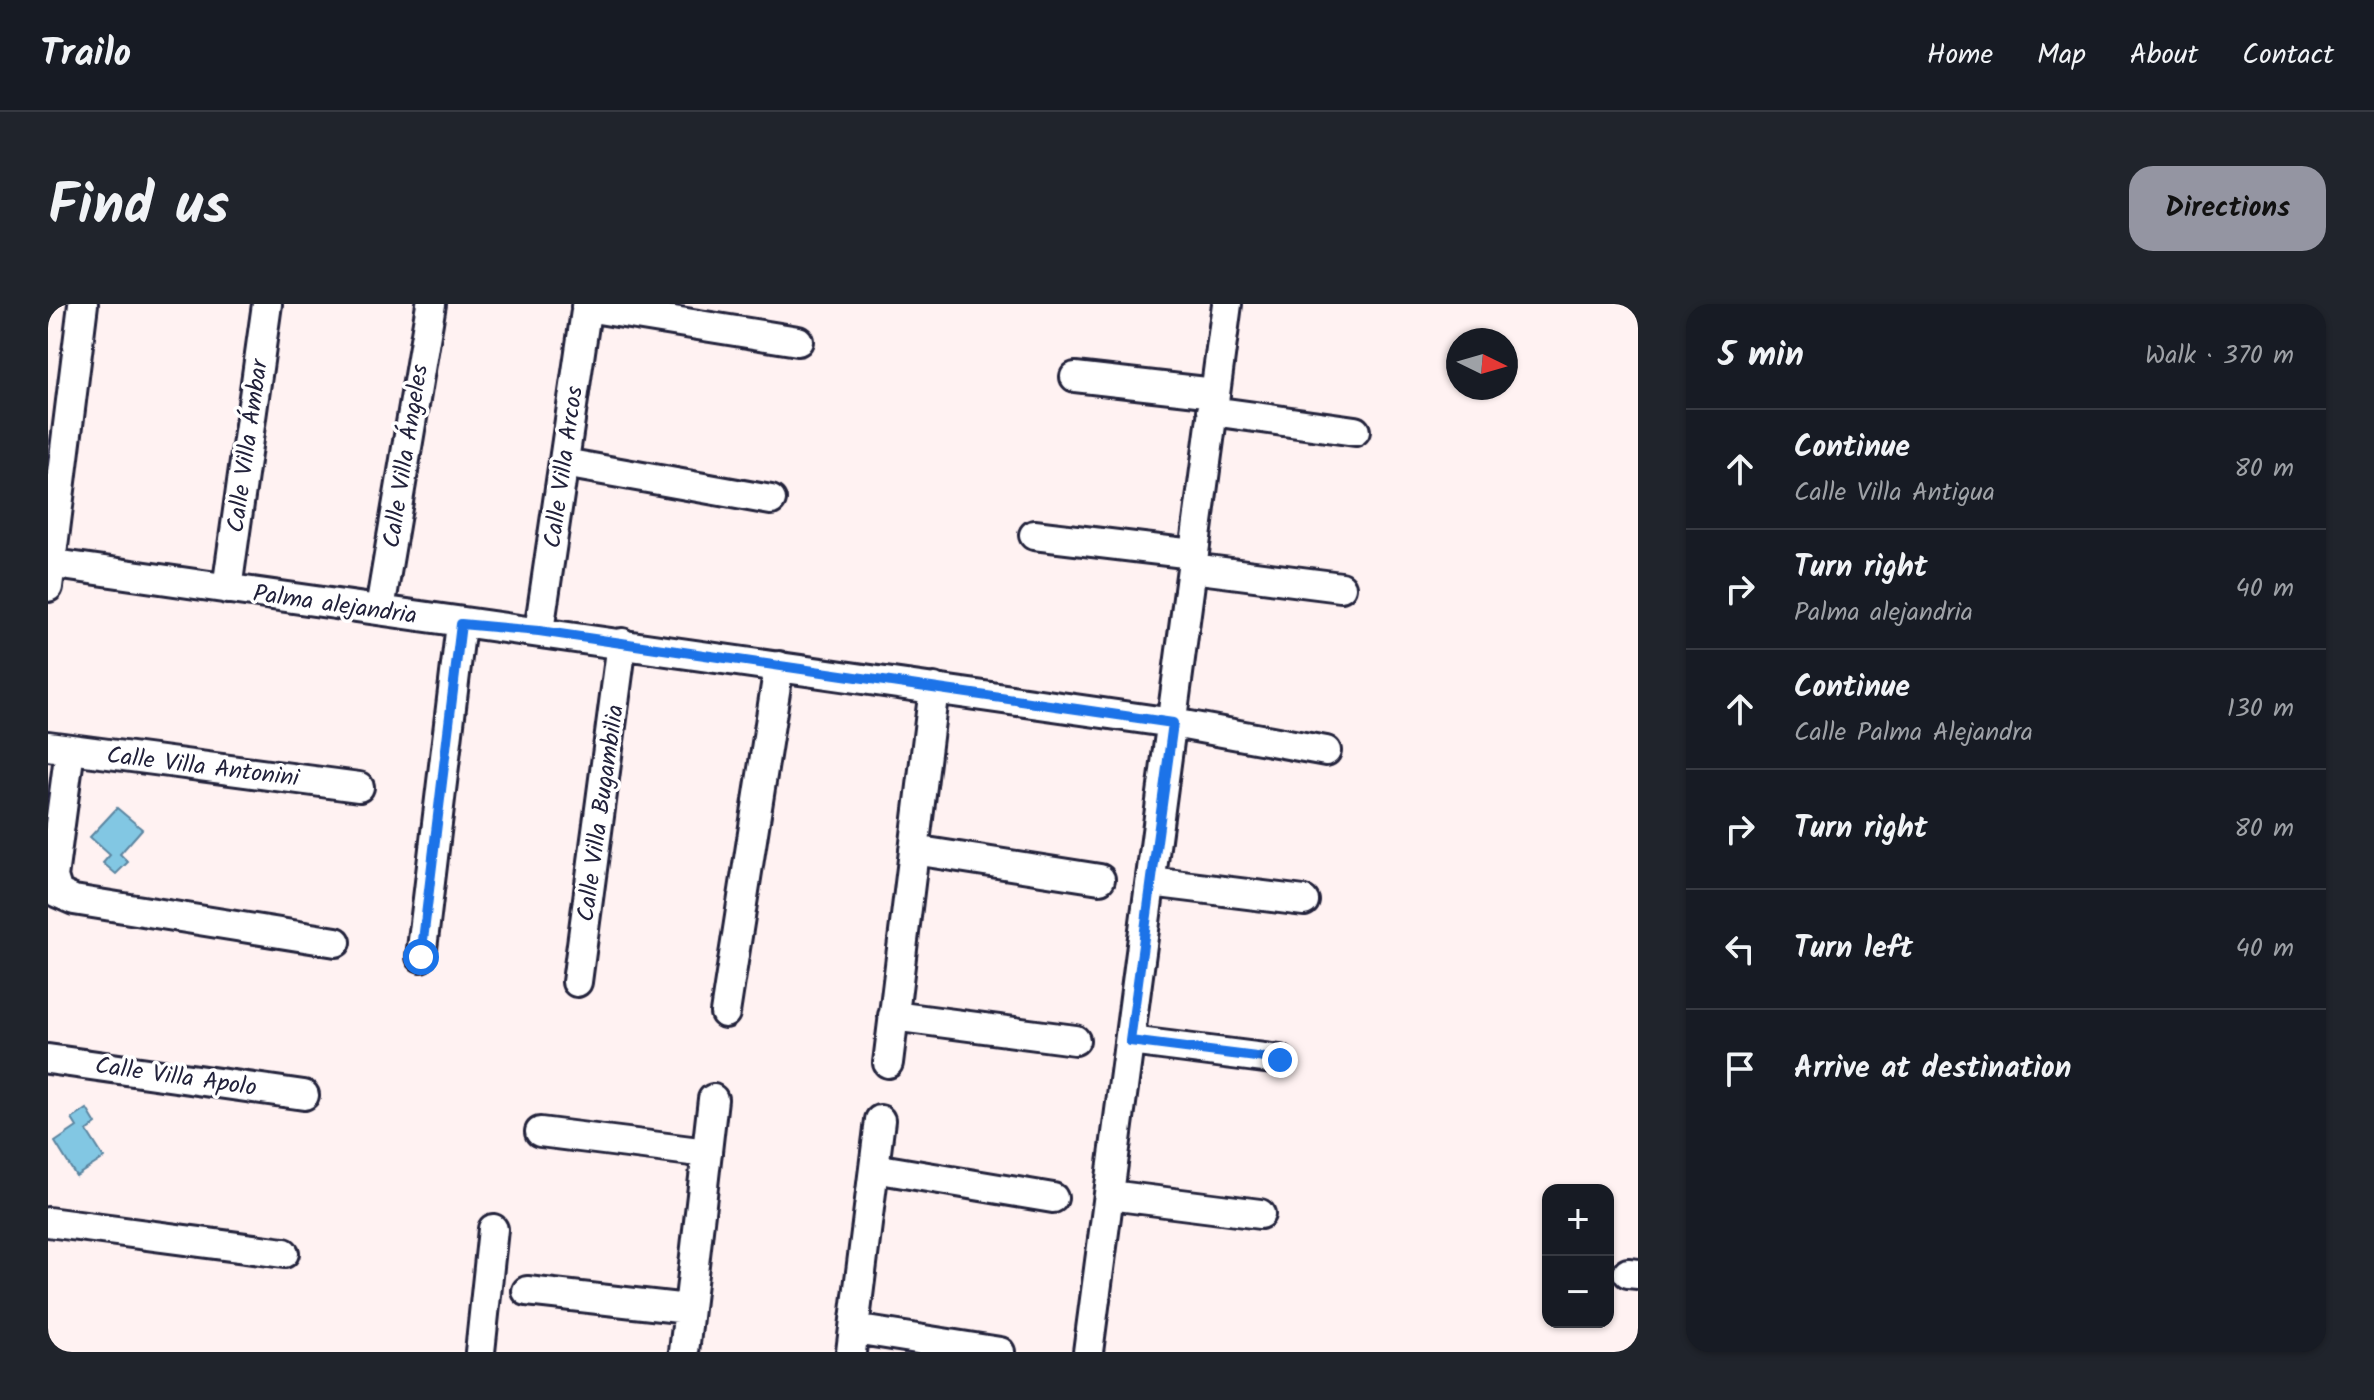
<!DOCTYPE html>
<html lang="en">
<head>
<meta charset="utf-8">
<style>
	body { margin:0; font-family:Kalam,sans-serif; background:#20242c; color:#f1f3f6 }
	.controls { position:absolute; right:24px; bottom:24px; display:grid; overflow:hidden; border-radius:16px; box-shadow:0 2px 6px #0004 }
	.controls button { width:72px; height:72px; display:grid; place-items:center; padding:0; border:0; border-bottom:2px solid #363941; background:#171b24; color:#f1f3f6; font:40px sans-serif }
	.compass { position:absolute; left:1398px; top:24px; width:72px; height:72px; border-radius:50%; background:#171b24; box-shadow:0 2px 6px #0004; rotate:95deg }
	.stop { position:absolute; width:24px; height:24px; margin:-18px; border:6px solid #1a73e8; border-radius:50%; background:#fff }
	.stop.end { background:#1a73e8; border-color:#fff; box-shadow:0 2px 8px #0008 }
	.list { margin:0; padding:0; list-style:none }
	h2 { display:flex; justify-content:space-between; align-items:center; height:104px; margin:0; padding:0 32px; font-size:34px }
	h2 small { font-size:26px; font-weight:400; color:#9ea1a6 }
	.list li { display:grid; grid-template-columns:52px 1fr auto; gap:24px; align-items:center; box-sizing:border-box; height:120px; padding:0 32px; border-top:2px solid #363941 }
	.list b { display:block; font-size:30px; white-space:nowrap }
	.list p { margin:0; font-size:26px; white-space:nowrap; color:#9ea1a6 }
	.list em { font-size:26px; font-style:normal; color:#9ea1a6 }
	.icon { flex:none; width:44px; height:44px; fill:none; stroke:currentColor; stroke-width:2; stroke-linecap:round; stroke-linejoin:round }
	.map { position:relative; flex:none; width:1590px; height:1048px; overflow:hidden; border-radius:24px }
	header { display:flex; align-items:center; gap:48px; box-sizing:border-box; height:112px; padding:0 40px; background:#171b24; border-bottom:2px solid #363941 }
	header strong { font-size:38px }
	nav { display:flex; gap:44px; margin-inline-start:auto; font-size:28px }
	.intro { display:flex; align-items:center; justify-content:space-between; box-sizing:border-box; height:192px; padding:0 48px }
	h1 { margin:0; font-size:56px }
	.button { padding:20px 36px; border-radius:24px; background:#9495a2; color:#111; font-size:28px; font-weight:700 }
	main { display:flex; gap:48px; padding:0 48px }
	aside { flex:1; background:#171b24; border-radius:24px; box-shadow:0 2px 6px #0004 }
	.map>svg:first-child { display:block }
	.water { fill:#82c7e3; stroke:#5c85a0; stroke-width:2 }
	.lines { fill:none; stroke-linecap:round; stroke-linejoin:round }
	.minor-casing { stroke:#22223b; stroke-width:34 }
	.minor { stroke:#fff; stroke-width:28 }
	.route { stroke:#1a73e8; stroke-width:10 }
	.labels { text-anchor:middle; stroke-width:7; stroke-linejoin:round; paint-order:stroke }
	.street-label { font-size:24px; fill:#22223b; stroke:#fff }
</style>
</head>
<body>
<header>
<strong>Trailo</strong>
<nav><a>Home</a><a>Map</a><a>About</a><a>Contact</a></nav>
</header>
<div class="intro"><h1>Find us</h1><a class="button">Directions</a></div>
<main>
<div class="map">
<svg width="1590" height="1048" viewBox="0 0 1590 1048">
	<rect width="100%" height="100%" fill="#fff2f2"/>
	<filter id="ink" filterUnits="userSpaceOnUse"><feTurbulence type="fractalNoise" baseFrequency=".0125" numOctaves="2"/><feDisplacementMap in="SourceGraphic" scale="16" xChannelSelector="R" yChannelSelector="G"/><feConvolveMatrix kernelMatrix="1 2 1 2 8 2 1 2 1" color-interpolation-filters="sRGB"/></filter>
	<g filter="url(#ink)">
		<path class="water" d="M 69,504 L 94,525 L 72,550 L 80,558 L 68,570 L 55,559 L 62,551 L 42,533 Z
			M 39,805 L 48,820 L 39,827 L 56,854 L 28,872 L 7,838 L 29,823 L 24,815 Z"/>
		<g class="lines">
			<g class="minor-casing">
				<path id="minor" d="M 538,3 L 750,37
					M 1027,73 L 1167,89
					M 1164,107 L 1307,127
					M 516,159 L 723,196
					M 986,231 L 1145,250
					M 0,259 L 1125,419 L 1278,447
					M 1144,264 L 1293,283
					M 0,283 L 35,0
					M 179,285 L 219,0
					M 332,305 L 383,0
					M 491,327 L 539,0
					M 0,442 L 311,483
					M 22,445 L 5,573 L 10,589 L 26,596 L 288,638
					M 866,546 L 1052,575
					M 1103,578 L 1256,597
					M 373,653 L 413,320
					M 529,678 L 574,339
					M 677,709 L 731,362
					M 845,712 L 1027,736
					M 1082,737 L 1232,756
					M 0,755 L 256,791
					M 840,759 L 886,384
					M 492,828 L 659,849
					M 826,864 L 1005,894
					M 1062,891 L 1212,910
					M 0,918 L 236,949
					M 1580,969 L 1590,970
					M 479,987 L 640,1005
					M 806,1025 L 952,1048
					M 432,1048 L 445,925
					M 636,1048 L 665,795
					M 803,1048 L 832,816
					M 1040,1048 L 1179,0"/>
			</g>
			<use href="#minor" class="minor"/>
		</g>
	</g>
	<g class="lines" filter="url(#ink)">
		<path class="route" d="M 373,653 L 413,320 L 491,327 L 1125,419 L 1082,737 L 1232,756"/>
	</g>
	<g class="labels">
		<g class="street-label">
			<text transform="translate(199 142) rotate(-82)" y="8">Calle Villa Ámbar</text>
			<text transform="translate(357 152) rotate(-81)" y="8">Calle Villa Ángeles</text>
			<text transform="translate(515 163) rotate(-82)" y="8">Calle Villa Arcos</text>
			<text transform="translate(287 300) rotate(8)" y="8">Palma alejandria</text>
			<text transform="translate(155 462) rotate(7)" y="8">Calle Villa Antonini</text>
			<text transform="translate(552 509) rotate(-82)" y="8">Calle Villa Bugambilia</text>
			<text transform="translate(128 772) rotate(8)" y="8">Calle Villa Apolo</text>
		</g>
	</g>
</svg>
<div class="controls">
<button>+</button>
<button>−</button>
</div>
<svg class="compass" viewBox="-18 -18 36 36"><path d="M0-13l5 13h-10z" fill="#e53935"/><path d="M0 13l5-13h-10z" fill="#9ea1a6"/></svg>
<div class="stop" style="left:373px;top:653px"></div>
<div class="stop end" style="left:1232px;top:756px"></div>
</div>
<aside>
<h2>5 min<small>Walk · 370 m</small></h2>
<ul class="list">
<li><svg class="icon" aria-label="ahead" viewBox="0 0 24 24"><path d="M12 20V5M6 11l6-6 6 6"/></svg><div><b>Continue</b><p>Calle Villa Antigua</p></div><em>80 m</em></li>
<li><svg class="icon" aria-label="right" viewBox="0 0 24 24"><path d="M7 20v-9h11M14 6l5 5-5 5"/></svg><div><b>Turn right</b><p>Palma alejandria</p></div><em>40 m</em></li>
<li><svg class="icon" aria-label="ahead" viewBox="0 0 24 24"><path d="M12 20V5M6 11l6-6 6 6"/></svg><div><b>Continue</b><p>Calle Palma Alejandra</p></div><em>130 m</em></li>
<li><svg class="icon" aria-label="right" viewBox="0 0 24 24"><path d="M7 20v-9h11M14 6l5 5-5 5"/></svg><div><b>Turn right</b></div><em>80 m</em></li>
<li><svg class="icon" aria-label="left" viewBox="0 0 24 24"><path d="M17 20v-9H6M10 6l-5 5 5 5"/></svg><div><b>Turn left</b></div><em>40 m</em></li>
<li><svg class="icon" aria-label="arrive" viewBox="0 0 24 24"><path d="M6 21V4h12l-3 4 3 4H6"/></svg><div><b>Arrive at destination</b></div></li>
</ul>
</aside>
</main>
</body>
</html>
